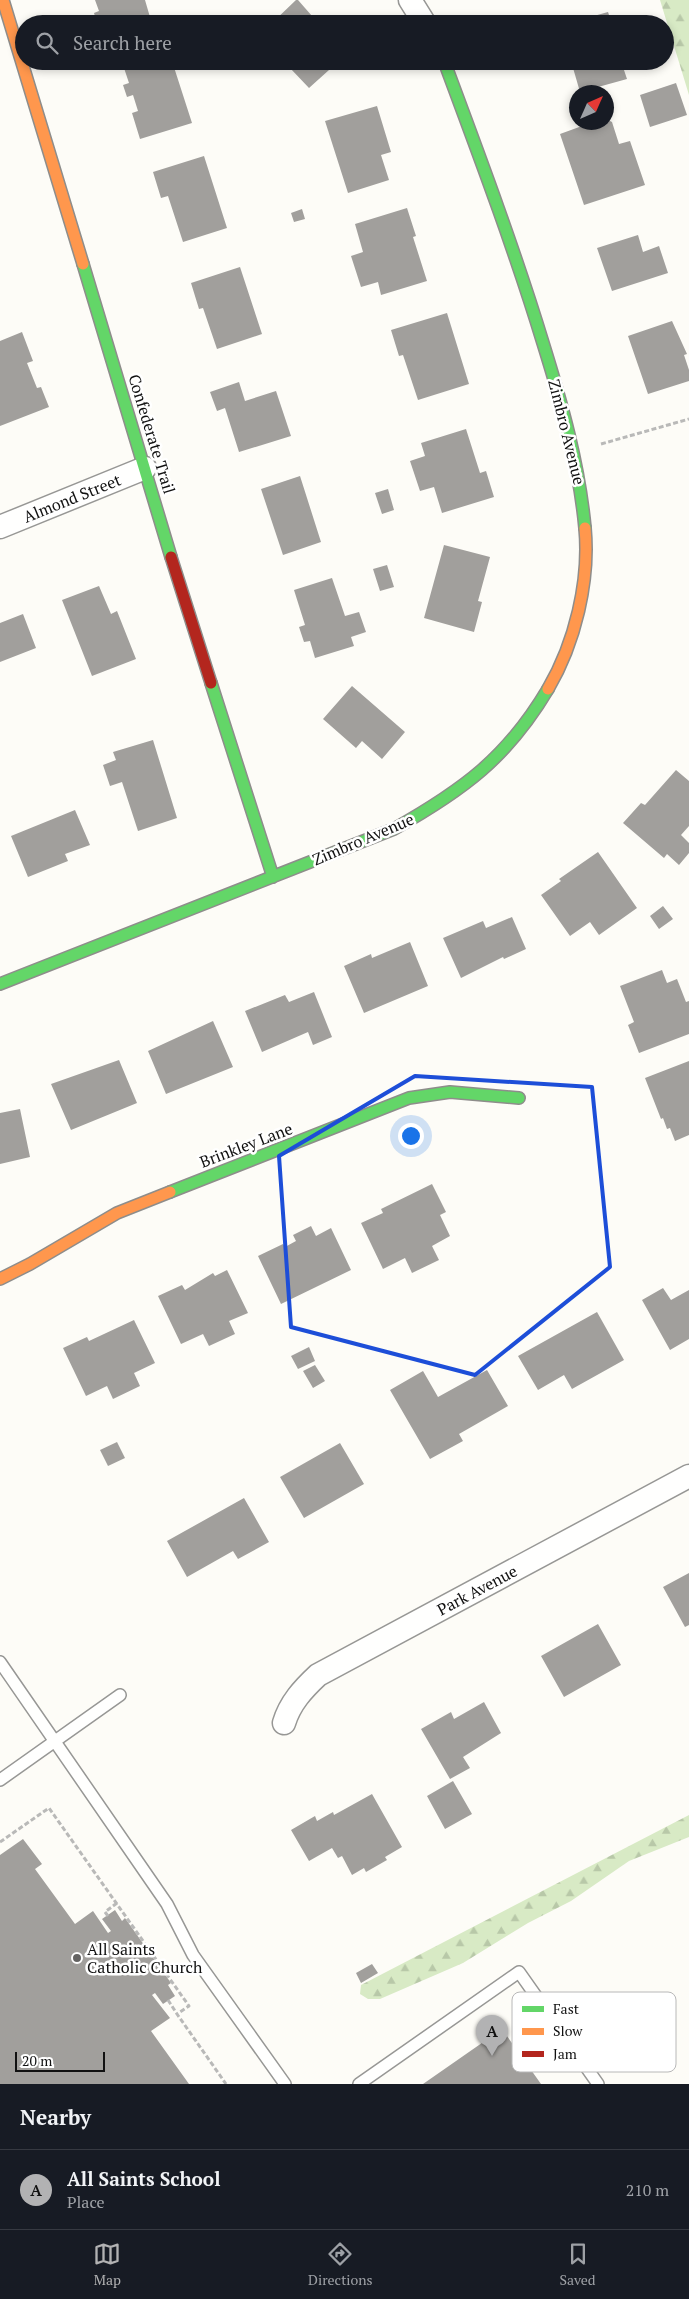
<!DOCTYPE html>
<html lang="en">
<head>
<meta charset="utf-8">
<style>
	body { margin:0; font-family:"PT Serif",serif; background:#242831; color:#f1f3f6 }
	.compass { position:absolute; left:569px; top:85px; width:45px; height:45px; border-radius:50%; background:#171b24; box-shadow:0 2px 8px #0003; rotate:45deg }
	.scale { position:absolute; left:15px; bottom:12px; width:90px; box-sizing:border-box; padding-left:5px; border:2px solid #111; border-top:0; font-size:14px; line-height:18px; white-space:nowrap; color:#111; -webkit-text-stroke:4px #fff; paint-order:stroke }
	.you { position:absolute; left:410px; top:1135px; width:18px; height:18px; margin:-12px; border:4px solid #fff; border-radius:50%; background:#1a73e8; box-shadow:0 0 0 8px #1a73e833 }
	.badge { display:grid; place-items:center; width:32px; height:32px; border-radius:50%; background:#b2b2b3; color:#111; font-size:16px; font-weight:700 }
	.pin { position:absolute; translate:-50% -41px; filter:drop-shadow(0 1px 2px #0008) }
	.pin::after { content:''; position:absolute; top:26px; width:18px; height:15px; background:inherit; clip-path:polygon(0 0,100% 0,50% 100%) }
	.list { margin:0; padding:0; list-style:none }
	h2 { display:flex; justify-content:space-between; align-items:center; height:65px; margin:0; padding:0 20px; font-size:21px }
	h2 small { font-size:16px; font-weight:400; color:#9ea1a6 }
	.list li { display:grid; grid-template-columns:32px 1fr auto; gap:15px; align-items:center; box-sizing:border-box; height:80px; padding:0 20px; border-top:1px solid #363941 }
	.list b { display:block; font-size:19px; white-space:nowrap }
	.list p { margin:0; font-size:16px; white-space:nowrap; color:#9ea1a6 }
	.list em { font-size:16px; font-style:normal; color:#9ea1a6 }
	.icon { flex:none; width:28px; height:28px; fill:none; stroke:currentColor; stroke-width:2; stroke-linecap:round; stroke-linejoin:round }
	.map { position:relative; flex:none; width:689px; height:2084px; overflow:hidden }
	.search { position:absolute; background:#171b24; box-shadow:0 2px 8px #0003; left:15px; right:15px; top:15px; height:55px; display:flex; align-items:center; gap:12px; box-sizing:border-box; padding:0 18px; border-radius:28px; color:#9ea1a6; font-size:19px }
	.sheet { height:145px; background:#171b24 }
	nav { display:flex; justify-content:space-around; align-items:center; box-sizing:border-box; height:70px; border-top:1px solid #363941; background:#171b24; font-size:14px; color:#9ea1a6 }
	nav a { display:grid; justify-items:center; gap:2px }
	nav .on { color:#b2b2b3 }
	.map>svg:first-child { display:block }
	.forest { fill:url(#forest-firs) }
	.building { fill:#a19f9c }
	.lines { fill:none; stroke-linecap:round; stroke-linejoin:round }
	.lane-casing { stroke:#979795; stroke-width:14 }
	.street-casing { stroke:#979795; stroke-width:25 }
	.fast-casing { stroke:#8e8d8b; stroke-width:14 }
	.slow-casing { stroke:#8e8d8b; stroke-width:14 }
	.jam-casing { stroke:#8e8d8b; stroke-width:14 }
	.path { stroke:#b9b9b8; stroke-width:3; stroke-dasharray:5 2.5; stroke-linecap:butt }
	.lane { stroke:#fffffe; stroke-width:11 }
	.street { stroke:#fffffe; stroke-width:22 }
	.fast { stroke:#63d668; stroke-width:11 }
	.slow { stroke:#ff974d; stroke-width:11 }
	.jam { stroke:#b3261e; stroke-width:11 }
	.marked { fill:none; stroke:#1d4ed8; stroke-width:4; stroke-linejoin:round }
	.poi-dot { fill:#646362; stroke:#fff; stroke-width:2 }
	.labels { text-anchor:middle; stroke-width:5; stroke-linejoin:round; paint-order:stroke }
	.street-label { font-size:16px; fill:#111; stroke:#fff }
	.poi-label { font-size:16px; fill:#111; stroke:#fff; text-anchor:start }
	.key { fill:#fff; stroke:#b8b8b8; stroke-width:1 }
	.key-label { font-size:14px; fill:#111 }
</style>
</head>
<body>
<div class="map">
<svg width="689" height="2084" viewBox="0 0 689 2084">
	<defs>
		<pattern id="forest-firs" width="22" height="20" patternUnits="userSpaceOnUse" patternTransform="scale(1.25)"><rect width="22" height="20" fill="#d8eac5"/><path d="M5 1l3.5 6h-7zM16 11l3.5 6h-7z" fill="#b8c8a8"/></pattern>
	</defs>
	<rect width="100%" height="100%" fill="#fdfcf7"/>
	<path class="forest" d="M 660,0 L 689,0 L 689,95 Z
		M 689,1815 L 689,1837 L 629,1861 L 571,1901 L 528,1923 L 463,1963 L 380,1999 L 368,1999 L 360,1994 L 361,1985 Z"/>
	<path class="building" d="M 95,0 L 145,0 L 152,24 L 97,23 L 94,13 L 99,11 Z
		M 298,0 L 319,24 L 271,24 L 296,0 Z
		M 608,12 L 612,24 L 569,24 L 569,23 Z
		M 134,61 L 172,61 L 192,123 L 140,139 L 132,113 L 138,111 L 133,95 L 127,97 L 123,85 L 129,83 L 123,65 Z
		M 289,61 L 339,61 L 309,88 L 290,68 L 293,65 Z
		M 571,61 L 621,61 L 627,79 L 580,92 Z
		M 676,83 L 687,115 L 650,127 L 640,95 Z
		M 377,106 L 391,152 L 381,155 L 389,180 L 348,193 L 325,121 Z
		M 608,120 L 612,122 L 619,144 L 630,141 L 645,185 L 584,205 L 560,134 L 593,122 L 606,122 Z
		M 204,156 L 227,228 L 183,242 L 168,196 L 161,198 L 153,172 Z
		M 407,208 L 416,236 L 413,237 L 427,281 L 381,295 L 378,282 L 361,287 L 351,256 L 363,252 L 355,224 Z
		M 302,209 L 305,219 L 294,222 L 291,213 Z
		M 638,235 L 643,252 L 659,246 L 668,273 L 612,291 L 597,248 Z
		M 240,267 L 262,334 L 217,349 L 203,308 L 199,309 L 191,283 Z
		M 447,313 L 469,384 L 418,400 L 403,355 L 399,356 L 391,330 Z
		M 672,321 L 687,354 L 684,355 L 689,370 L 689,381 L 648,394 L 628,336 Z
		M 22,332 L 33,361 L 27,363 L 37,388 L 41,387 L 49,407 L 0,426 L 0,341 Z
		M 239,382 L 245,401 L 276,391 L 291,436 L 239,452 L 225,408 L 217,411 L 210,392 Z
		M 466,429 L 480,473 L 486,471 L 494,497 L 442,513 L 434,487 L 420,491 L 410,461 L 425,456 L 421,443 Z
		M 300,476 L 321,542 L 283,555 L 261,489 Z
		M 388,489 L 394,510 L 382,514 L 375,493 Z
		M 444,545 L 490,557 L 478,601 L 482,602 L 474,632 L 424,618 Z
		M 387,565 L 394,587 L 380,591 L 373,569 Z
		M 332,578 L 345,616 L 359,612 L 366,632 L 351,637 L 354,646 L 315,658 L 310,641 L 304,642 L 299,627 L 305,625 L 294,590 Z
		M 99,586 L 111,614 L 117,611 L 136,659 L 92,676 L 62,600 Z
		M 23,614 L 36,648 L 0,662 L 0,623 Z
		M 352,686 L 405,732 L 382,759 L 362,741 L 356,748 L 323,719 Z
		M 153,740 L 177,818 L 138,831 L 122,782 L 110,786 L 103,765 L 116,760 L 113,752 Z
		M 676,770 L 689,781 L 689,826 L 681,835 L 689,843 L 689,853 L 679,865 L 667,854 L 664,858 L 623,823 L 641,803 L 645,805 Z
		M 75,810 L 90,845 L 65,854 L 68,861 L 28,877 L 11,836 Z
		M 598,852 L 637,908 L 599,935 L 590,922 L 570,936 L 541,895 L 561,881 L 559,879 Z
		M 663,906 L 673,919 L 659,929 L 650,916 Z
		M 512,917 L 526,949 L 504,959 L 503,957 L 461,978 L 443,938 L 483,921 L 486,928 Z
		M 410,942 L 428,986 L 364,1013 L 344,966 L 371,954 L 372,958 Z
		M 662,970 L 667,983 L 677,979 L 686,1002 L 689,1001 L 689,1034 L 639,1053 L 628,1025 L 634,1022 L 620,986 Z
		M 314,992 L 332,1037 L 313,1045 L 308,1032 L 262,1052 L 245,1011 L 285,995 L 289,1002 Z
		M 213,1021 L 233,1067 L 166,1094 L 148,1051 Z
		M 119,1060 L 137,1103 L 71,1130 L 51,1084 Z
		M 689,1061 L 689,1135 L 675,1141 L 670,1128 L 667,1129 L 663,1118 L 661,1119 L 645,1078 Z
		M 20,1109 L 30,1157 L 0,1164 L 0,1113 Z
		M 432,1184 L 446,1212 L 440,1215 L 450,1236 L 432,1246 L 439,1260 L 412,1273 L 405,1258 L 383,1269 L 361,1223 L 383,1213 L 381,1209 Z
		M 311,1226 L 316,1236 L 331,1228 L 351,1270 L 281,1304 L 258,1256 L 283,1244 L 285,1247 L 296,1241 L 293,1235 Z
		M 227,1270 L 248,1313 L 229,1321 L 235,1334 L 209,1346 L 203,1334 L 181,1344 L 158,1296 L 182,1285 L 185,1290 L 213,1273 L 215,1276 Z
		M 663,1288 L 671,1300 L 689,1290 L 689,1339 L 670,1350 L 642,1300 Z
		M 597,1312 L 624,1360 L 572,1389 L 564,1375 L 538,1390 L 518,1356 Z
		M 134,1320 L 155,1363 L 134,1373 L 140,1386 L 113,1399 L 107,1386 L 86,1396 L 63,1348 L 87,1337 L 89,1341 Z
		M 309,1347 L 315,1361 L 298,1369 L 291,1356 Z
		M 315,1365 L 325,1381 L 313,1388 L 303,1371 Z
		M 487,1370 L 508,1406 L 459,1434 L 463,1441 L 430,1459 L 390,1390 L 423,1371 L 438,1397 Z
		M 117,1442 L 125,1458 L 108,1466 L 100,1450 Z
		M 340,1443 L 364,1484 L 304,1518 L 280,1477 Z
		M 244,1498 L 269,1542 L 238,1559 L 233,1551 L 187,1577 L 167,1541 Z
		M 689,1573 L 689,1625 L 685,1627 L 663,1587 Z
		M 598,1624 L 621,1665 L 564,1697 L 541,1656 Z
		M 484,1702 L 501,1733 L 463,1757 L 470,1768 L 450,1779 L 421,1729 L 451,1712 L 454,1719 Z
		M 453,1781 L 472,1814 L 445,1829 L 427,1796 Z
		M 372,1794 L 402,1847 L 385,1857 L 387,1860 L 366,1872 L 364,1868 L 352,1875 L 342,1856 L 338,1858 L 332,1848 L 309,1861 L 291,1830 L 315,1816 L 317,1821 L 333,1812 L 334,1815 Z
		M 23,1839 L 42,1864 L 35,1869 L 75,1924 L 93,1911 L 108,1933 L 111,1931 L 102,1919 L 115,1910 L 122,1921 L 125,1918 L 171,1983 L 168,1985 L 175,1996 L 163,2004 L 155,1993 L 152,1995 L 170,2018 L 151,2031 L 189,2084 L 0,2084 L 0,1855 Z
		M 372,1964 L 378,1973 L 361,1983 L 356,1973 Z
		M 502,2029 L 541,2084 L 423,2084 Z"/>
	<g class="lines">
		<g class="lane-casing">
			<path id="lane" d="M 0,1662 L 167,1904 L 193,1955 L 285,2084
				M 0,1780 L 120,1695
				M 359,2084 L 519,1972 L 598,2084"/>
		</g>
		<g class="street-casing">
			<path id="street" d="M 410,0 L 425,24
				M 0,527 L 145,468
				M 284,1723 C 290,1703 303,1689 318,1675 L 689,1476"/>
		</g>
		<g class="fast-casing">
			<path id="fast" d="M 444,61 C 479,155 514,248 543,343 C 562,404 579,464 585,528
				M 83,264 L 171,557
				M 211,683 L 273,877
				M 0,984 L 394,829 C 463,790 507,758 548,689
				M 170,1192 L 409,1098 L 450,1092 L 519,1098"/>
		</g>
		<g class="slow-casing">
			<path id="slow" d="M 3,0 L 83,264
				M 548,689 C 575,643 590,581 585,528
				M 0,1279 L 30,1264 L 117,1213 L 170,1192"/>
		</g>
		<g class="jam-casing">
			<path id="jam" d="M 171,557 L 211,683"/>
		</g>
		<path class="path" d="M 601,444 L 689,419
			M 0,1842 L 49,1808 L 189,2006 L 177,2014 L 226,2084
			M 108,1916 L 105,1912 L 117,1903
			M 168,2000 L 177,2014"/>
		<use href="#lane" class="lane"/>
		<use href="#street" class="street"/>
		<use href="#fast" class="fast"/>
		<use href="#slow" class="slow"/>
		<use href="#jam" class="jam"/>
	</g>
	<path class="marked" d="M 415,1076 L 592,1087 L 610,1267 L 475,1375 L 291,1327 L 279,1156 Z"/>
	<circle class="poi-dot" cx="77" cy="1958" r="5"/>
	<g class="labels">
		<g class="street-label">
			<text transform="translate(567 432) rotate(76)" y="6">Zimbro Avenue</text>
			<text transform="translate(152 434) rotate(73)" y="6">Confederate Trail</text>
			<text transform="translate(72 498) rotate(-22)" y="6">Almond Street</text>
			<text transform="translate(363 839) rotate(-23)" y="6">Zimbro Avenue</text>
			<text transform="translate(246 1145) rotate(-21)" y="6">Brinkley Lane</text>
			<text transform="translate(477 1590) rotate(-28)" y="6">Park Avenue</text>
		</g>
		<g class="poi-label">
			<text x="87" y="1955">All Saints<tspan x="87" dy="18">Catholic Church</tspan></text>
		</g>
	</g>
	<rect x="512" y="1992" width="164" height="80" rx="8" class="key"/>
	<rect x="522" y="2006" width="22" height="6" fill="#63d668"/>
	<rect x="522" y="2028" width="22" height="7" fill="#ff974d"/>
	<rect x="522" y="2051" width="22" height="6" fill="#b3261e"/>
	<g class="key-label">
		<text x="553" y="2014">Fast</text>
		<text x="553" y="2036">Slow</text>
		<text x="553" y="2059">Jam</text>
	</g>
</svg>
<svg class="compass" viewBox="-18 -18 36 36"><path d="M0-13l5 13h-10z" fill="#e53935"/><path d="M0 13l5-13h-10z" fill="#9ea1a6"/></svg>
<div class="scale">20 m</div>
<div class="you"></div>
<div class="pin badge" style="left:492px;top:2056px">A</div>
<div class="search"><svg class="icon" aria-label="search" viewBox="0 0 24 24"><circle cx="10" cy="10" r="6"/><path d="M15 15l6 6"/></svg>Search here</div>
</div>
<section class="sheet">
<h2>Nearby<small></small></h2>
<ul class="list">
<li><span class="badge">A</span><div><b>All Saints School</b><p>Place</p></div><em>210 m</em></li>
</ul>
</section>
<nav>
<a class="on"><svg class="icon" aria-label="map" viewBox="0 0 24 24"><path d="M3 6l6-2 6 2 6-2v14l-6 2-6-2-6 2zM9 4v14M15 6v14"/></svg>Map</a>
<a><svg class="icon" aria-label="directions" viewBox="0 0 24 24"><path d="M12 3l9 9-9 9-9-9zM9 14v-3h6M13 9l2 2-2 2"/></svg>Directions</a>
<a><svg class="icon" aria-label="saved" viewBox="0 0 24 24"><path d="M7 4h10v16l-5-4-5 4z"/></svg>Saved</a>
</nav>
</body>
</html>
